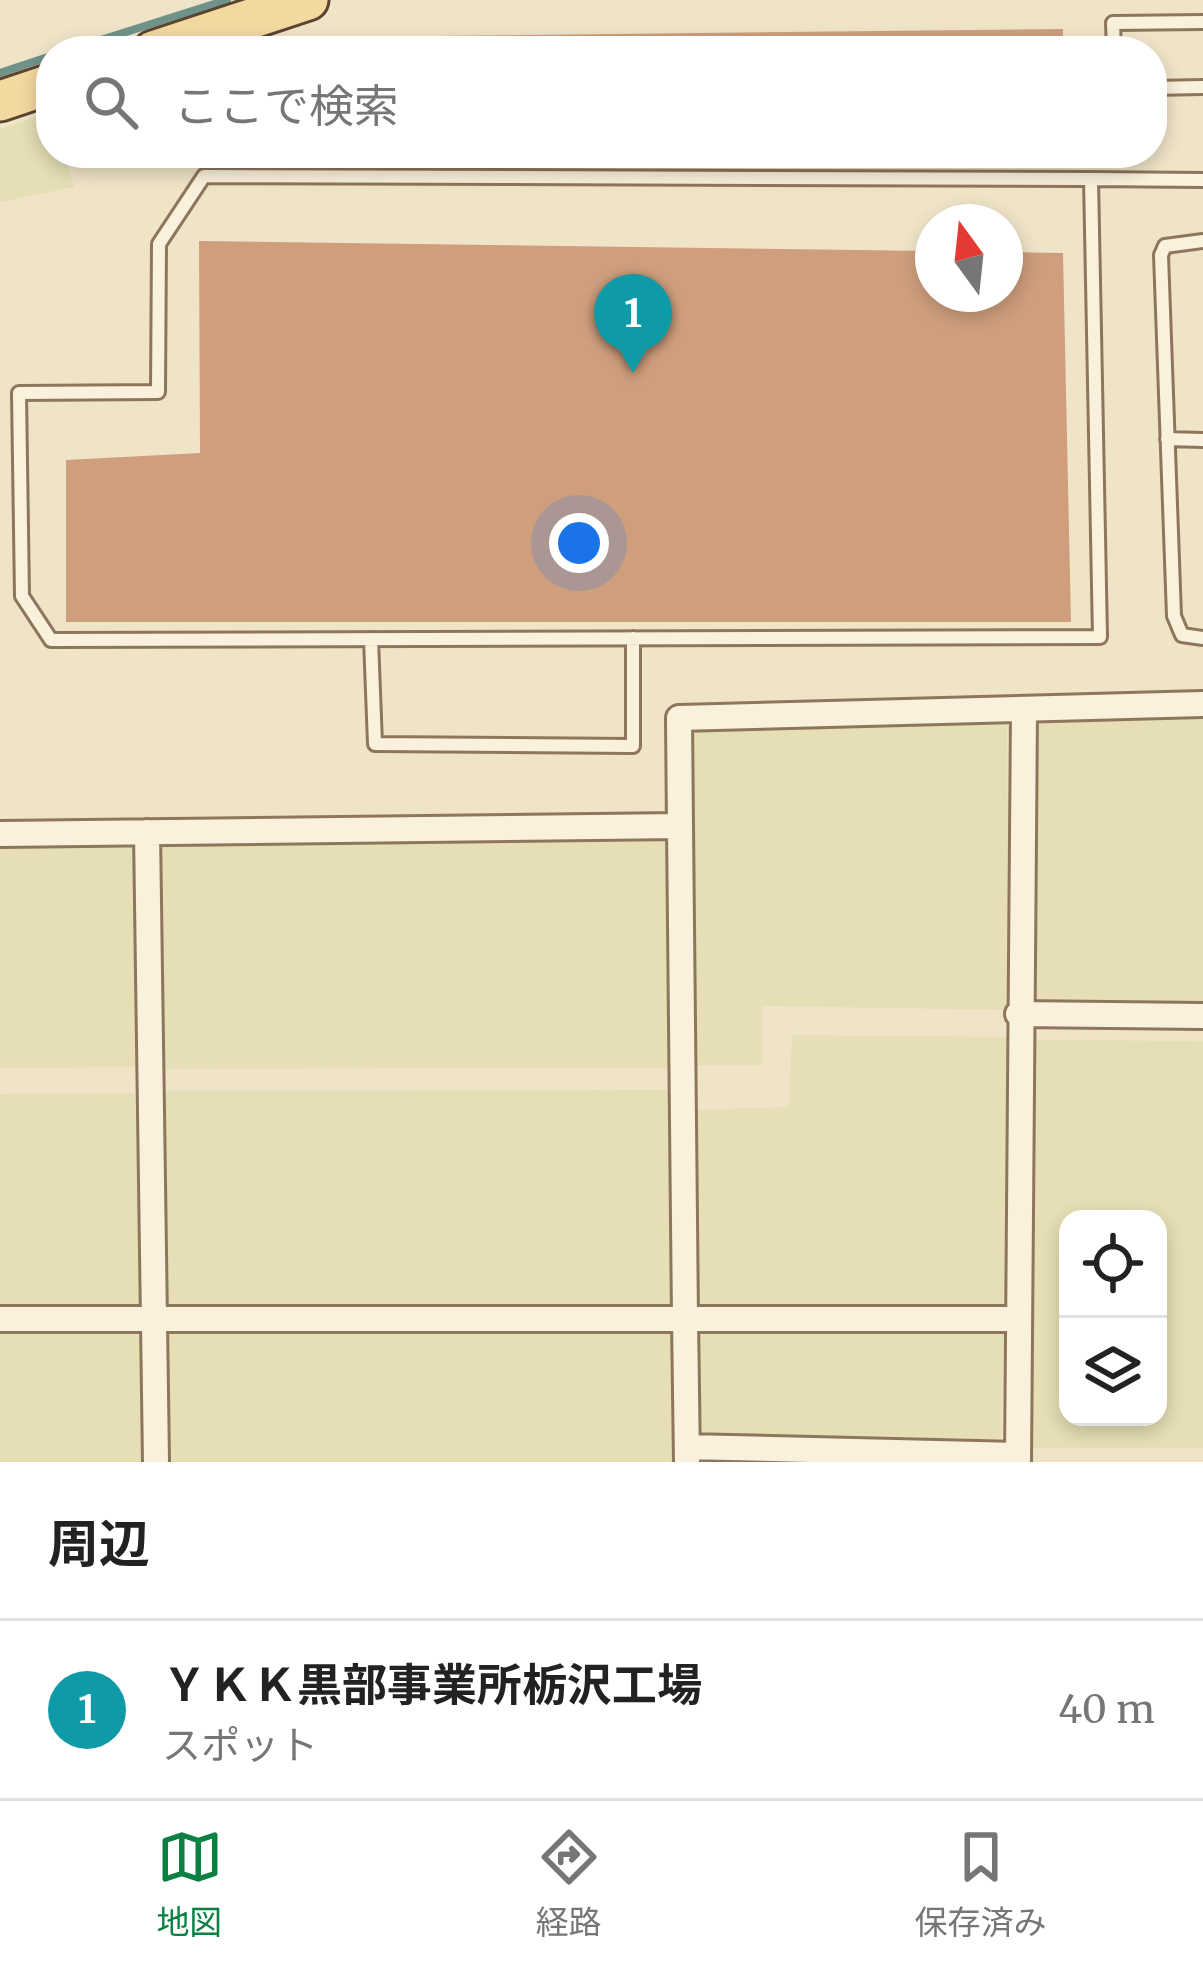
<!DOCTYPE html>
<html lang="ja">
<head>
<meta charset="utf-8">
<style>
	body { margin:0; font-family:Merriweather,"Noto Sans JP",serif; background:#f2f2f2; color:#222 }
	.controls { position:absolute; right:36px; bottom:36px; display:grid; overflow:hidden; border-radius:24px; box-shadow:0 6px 18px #0003 }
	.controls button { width:108px; height:108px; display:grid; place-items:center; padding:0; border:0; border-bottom:3px solid #e0e0e0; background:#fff; color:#222; font:60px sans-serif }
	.compass { position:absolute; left:915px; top:204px; width:108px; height:108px; border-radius:50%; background:#fff; box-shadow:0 6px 18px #0003; rotate:345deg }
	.you { position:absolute; left:579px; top:543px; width:42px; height:42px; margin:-30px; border:9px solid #fff; border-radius:50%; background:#1a73e8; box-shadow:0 0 0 18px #1a73e833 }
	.badge { display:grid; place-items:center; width:78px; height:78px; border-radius:50%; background:#0b8043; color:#fff; font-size:39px; font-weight:700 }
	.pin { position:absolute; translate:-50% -99px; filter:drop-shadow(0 3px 6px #0008) }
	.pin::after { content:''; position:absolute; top:63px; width:42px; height:36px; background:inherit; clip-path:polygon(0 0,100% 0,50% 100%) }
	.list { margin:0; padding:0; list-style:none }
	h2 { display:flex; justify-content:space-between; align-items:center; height:156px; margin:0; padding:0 48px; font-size:51px }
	h2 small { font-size:39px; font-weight:400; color:#767676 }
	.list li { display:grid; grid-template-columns:78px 1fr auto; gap:36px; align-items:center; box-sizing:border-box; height:180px; padding:0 48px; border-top:3px solid #e0e0e0 }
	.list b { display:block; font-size:45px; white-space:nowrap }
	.list p { margin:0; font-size:39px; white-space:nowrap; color:#767676 }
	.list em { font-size:39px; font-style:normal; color:#767676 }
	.icon { flex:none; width:66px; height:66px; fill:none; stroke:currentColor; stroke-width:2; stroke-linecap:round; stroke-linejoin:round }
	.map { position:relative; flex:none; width:1203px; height:1462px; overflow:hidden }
	.search { position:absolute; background:#fff; box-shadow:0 6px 18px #0003; left:36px; right:36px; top:36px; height:132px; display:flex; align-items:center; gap:30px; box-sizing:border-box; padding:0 42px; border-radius:48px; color:#767676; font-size:45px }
	.sheet { height:336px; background:#fff }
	nav { display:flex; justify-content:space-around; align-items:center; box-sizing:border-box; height:168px; border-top:3px solid #e0e0e0; background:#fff; font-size:33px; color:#767676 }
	nav a { display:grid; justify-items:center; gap:6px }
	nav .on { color:#0b8043 }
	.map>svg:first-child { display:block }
	.farmland { fill:#e6deb5; fill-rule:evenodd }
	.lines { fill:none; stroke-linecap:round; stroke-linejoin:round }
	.stream { stroke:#6f938a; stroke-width:8 }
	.building { fill:#cf9f7d }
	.service-casing { stroke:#8d765c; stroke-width:18 }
	.minor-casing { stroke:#8d765c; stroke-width:30 }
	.primary-casing { stroke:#5b4430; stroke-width:45 }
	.service { stroke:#faf1dc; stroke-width:12 }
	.minor { stroke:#faf1dc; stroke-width:24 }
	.primary { stroke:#f3d9a0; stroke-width:39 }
</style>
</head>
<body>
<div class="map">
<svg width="1203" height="1462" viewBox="0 0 1203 1462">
	<rect width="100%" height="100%" fill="#f0e4c8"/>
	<path class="farmland" d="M 51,112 L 51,153 L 64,153 L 74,187 L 0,202 L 0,129 Z
		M 1203,714 L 1203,1008 L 1027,1006 L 1033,719 Z
		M 1007,723 L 1009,1010 L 762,1006 L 763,1065 L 697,1065 L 688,728 Z
		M 667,841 L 673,1068 L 162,1069 L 159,845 Z
		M 137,843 L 136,1067 L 0,1068 L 0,845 Z
		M 792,1035 L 1008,1037 L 1007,1312 L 694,1308 L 694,1110 L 789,1107 Z
		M 1033,1040 L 1203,1041 L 1203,1448 L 1032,1448 ZM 1068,1219 L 1158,1219 L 1158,1417 L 1068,1417 Z
		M 674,1090 L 676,1307 L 165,1308 L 160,1091 Z
		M 135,1093 L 144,1306 L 0,1307 L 0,1094 Z
		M 693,1328 L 1004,1328 L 1001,1444 L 697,1438 Z
		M 675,1329 L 677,1462 L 166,1462 L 164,1333 Z
		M 142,1331 L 144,1462 L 0,1462 L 0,1333 Z"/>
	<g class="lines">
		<path class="stream" d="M 66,51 L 227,0
			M 0,73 L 51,56"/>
	</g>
	<path class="building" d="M 1063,29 L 1063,51 L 343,51 L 343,37 Z
		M 717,153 L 1061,153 L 1061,160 Z
		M 199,241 L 933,251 L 933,294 L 1005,294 L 1005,252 L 1063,253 L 1071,622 L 66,622 L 66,460 L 200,453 Z"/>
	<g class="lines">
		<g class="service-casing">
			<path id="service" d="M 1114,51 L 1113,23 L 1203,22
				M 1152,88 L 1203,87
				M 1091,179 L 1100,637 L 51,640 L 22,596 L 19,393 L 158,392 L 159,244 L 204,176 L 1091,179 L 1203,180
				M 1203,241 L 1165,246 L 1161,255 L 1174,616 L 1182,635 L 1203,638
				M 1167,439 L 1203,440
				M 371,639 L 375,744 L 633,746 L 633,638"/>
		</g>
		<g class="minor-casing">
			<path id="minor" d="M 680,826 L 685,1319 L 1018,1319
				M 147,832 L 156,1462
				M 0,834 L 680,826 L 679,718 L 1203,704
				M 1018,1014 L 1203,1016
				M 0,1319 L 685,1319 L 687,1462
				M 687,1447 L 1018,1455
				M 1018,1462 L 1024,712"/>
		</g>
		<g class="primary-casing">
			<path id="primary" d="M 153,51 L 308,0
				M 0,101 L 51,84"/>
		</g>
		<use href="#service" class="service"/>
		<use href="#minor" class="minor"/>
		<use href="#primary" class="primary"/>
	</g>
</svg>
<div class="controls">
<button><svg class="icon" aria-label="locate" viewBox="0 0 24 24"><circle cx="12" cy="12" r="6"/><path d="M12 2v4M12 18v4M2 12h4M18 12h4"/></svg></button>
<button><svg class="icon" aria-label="layers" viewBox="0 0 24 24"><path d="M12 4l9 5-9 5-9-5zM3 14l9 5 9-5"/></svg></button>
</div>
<svg class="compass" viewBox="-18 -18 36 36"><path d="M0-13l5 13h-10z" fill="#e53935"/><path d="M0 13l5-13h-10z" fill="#767676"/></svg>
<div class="you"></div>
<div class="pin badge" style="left:633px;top:373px;background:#0f9aa8">1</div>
<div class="search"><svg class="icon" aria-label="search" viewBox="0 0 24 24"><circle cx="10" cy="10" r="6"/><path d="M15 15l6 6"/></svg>ここで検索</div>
</div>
<section class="sheet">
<h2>周辺<small></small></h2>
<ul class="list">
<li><span class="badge" style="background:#0f9aa8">1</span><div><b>ＹＫＫ黒部事業所栃沢工場</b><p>スポット</p></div><em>40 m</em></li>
</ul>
</section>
<nav>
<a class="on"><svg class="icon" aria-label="map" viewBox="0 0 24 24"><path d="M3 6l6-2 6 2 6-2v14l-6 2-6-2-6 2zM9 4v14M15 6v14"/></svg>地図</a>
<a><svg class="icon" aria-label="directions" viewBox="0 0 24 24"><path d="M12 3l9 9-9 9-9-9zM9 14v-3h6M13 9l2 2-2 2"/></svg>経路</a>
<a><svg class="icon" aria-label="saved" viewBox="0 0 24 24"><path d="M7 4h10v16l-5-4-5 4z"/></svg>保存済み</a>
</nav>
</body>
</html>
